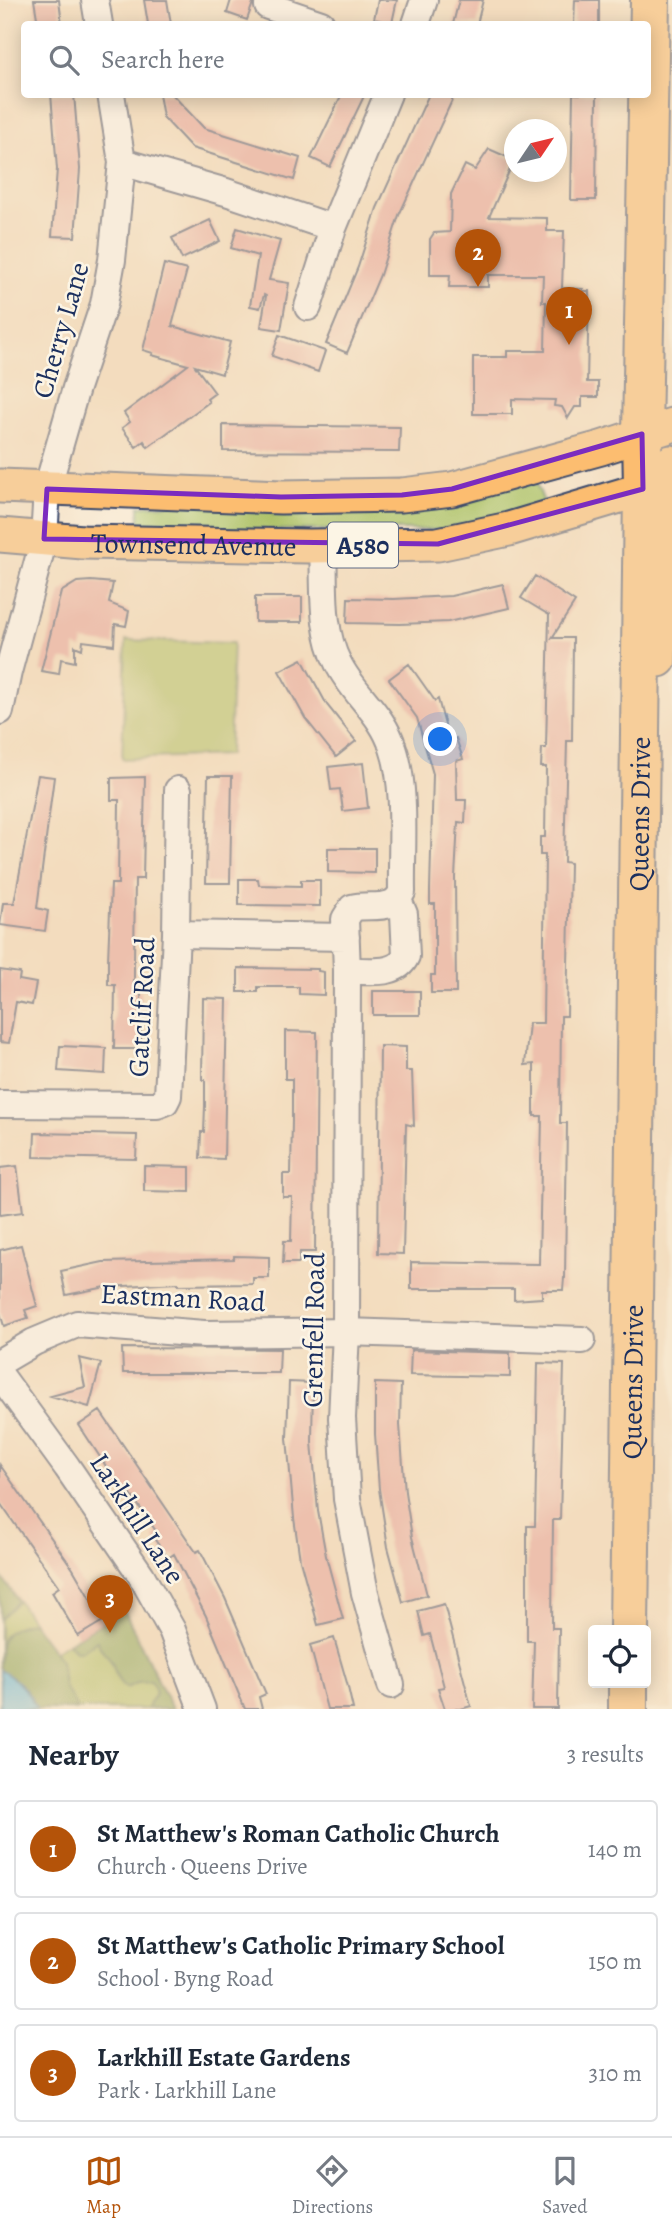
<!DOCTYPE html>
<html lang="en">
<head>
<meta charset="utf-8">
<style>
	body { margin:0; font-family:Alegreya,serif; background:#f2f2f3; color:#1f2937 }
	.controls { position:absolute; right:21px; bottom:21px; display:grid; overflow:hidden; border-radius:7px; box-shadow:0 4px 18px #0003 }
	.controls button { width:63px; height:63px; display:grid; place-items:center; padding:0; border:0; border-bottom:2px solid #e0e1e3; background:#fff; color:#1f2937; font:35px sans-serif }
	.compass { position:absolute; left:504px; top:119px; width:63px; height:63px; border-radius:50%; background:#fff; box-shadow:0 4px 18px #0003; rotate:55deg }
	.you { position:absolute; left:441px; top:740px; width:24px; height:24px; margin:-18px; border:5px solid #fff; border-radius:50%; background:#1a73e8; box-shadow:0 0 0 10px #1a73e833 }
	.badge { display:grid; place-items:center; width:46px; height:46px; border-radius:50%; background:#b45309; color:#fff; font-size:23px; font-weight:700 }
	.pin { position:absolute; translate:-50% -58px; filter:drop-shadow(0 2px 4px #0008) }
	.pin::after { content:''; position:absolute; top:37px; width:24px; height:21px; background:inherit; clip-path:polygon(0 0,100% 0,50% 100%) }
	.list { margin:0; padding:0; list-style:none }
	h2 { display:flex; justify-content:space-between; align-items:center; height:91px; margin:0; padding:0 28px; font-size:30px }
	h2 small { font-size:23px; font-weight:400; color:#747a83 }
	.list li { display:grid; grid-template-columns:46px 1fr auto; gap:21px; align-items:center; box-sizing:border-box; height:98px; margin:0 14px 14px; padding:0 14px; border:2px solid #e0e1e3; border-radius:7px }
	.list b { display:block; font-size:26px; white-space:nowrap }
	.list p { margin:0; font-size:23px; white-space:nowrap; color:#747a83 }
	.list em { font-size:23px; font-style:normal; color:#747a83 }
	.icon { flex:none; width:38px; height:38px; fill:none; stroke:currentColor; stroke-width:2; stroke-linecap:round; stroke-linejoin:round }
	.map { position:relative; flex:none; width:672px; height:1709px; overflow:hidden }
	.search { position:absolute; background:#fff; box-shadow:0 4px 18px #0003; left:21px; right:21px; top:21px; height:77px; display:flex; align-items:center; gap:18px; box-sizing:border-box; padding:0 24px; border-radius:7px; color:#747a83; font-size:26px }
	.sheet { height:427px; background:#fff }
	nav { display:flex; justify-content:space-around; align-items:center; box-sizing:border-box; height:98px; border-top:2px solid #e0e1e3; background:#fff; font-size:19px; color:#747a83 }
	nav a { display:grid; justify-items:center; gap:4px }
	nav .on { color:#b45309 }
	.map>svg:first-child { display:block }
	.green { fill:#aac064; stroke:#627861; stroke-width:2 }
	.forest { fill:#87a65a; stroke:#516a5c; stroke-width:2 }
	.water { fill:#6bc1e8; stroke:#4378a3; stroke-width:2 }
	.building { fill:#e69d99 }
	.lines { fill:none; stroke-linecap:round; stroke-linejoin:round }
	.minor-casing { stroke:#3b496c; stroke-width:30 }
	.major-casing { stroke:#3b496c; stroke-width:37 }
	.highway-casing { stroke:#3b496c; stroke-width:42 }
	.minor { stroke:#fff; stroke-width:26 }
	.major { stroke:#fcbd6f; stroke-width:33 }
	.highway { stroke:#fcbd6f; stroke-width:38 }
	.marked { fill:none; stroke:#7b2cbf; stroke-width:5; stroke-linejoin:round }
	.labels { text-anchor:middle; stroke-width:5; stroke-linejoin:round; paint-order:stroke }
	.shield { fill:#fcf5e5; stroke:#5e6a86; stroke-width:2 }
	.shield-label { font-size:26px; font-weight:bold; fill:#1b2f5e }
	.street-label { font-size:28px; fill:#1b2f5e; stroke:#fcf5e5 }
</style>
</head>
<body>
<div class="map">
<svg width="672" height="1709" viewBox="0 0 672 1709">
	<rect width="100%" height="100%" fill="#fcf5e5"/>
	<filter id="ink" filterUnits="userSpaceOnUse"><feTurbulence type="fractalNoise" baseFrequency=".0143" numOctaves="2"/><feDisplacementMap in="SourceGraphic" scale="14" xChannelSelector="R" yChannelSelector="G"/><feConvolveMatrix kernelMatrix="1 2 1 2 8 2 1 2 1" color-interpolation-filters="sRGB"/></filter>
	<filter id="wash" filterUnits="userSpaceOnUse"><feTurbulence type="fractalNoise" baseFrequency=".00686" numOctaves="4" result="noise"/><feDisplacementMap in="SourceGraphic" scale="28" xChannelSelector="R" yChannelSelector="G"/><feGaussianBlur stdDeviation="1.57" result="paint"/><feColorMatrix in="noise" values="0 0 0 0 0 0 0 0 0 0 0 0 0 0 0 0 0 1.4 0 .05"/><feComposite in="paint" operator="in"/></filter>
	<g filter="url(#wash)">
		<rect width="100%" height="100%" fill="#f3dcbe"/>
		<path class="green" d="M 536,482 L 545,505 L 440,530 L 139,530 L 139,506 Z
			M 126,640 L 233,643 L 229,755 L 122,759 Z
			M 0,1574 L 53,1652 L 124,1610 L 172,1709 L 0,1709 Z"/>
		<path class="forest" d="M 0,1574 L 18,1601 L 0,1620 Z
			M 124,1610 L 172,1709 L 148,1709 L 149,1703 L 156,1692 L 152,1681 L 139,1682 L 126,1688 C 116,1682 116,1671 111,1661 C 107,1653 100,1651 97,1641 L 81,1652 L 74,1650 L 68,1643 Z
			M 32,1622 L 61,1661 L 64,1686 L 77,1707 L 76,1709 L 37,1709 C 27,1689 19,1681 0,1670 C 0,1637 0,1631 32,1622 Z"/>
		<path class="water" d="M 0,1670 C 18,1680 28,1691 37,1709 L 0,1709 Z"/>
		<g id="blocks">
			<path class="building" d="M 34,0 L 59,0 L 62,24 L 38,24 Z
				M 144,0 L 167,0 L 171,24 L 148,24 Z
				M 231,0 L 254,0 L 247,20 L 227,13 Z
				M 378,0 L 397,0 L 392,23 L 374,19 Z
				M 459,0 L 483,0 L 477,24 L 453,24 Z
				M 575,0 L 599,0 L 599,24 L 574,24 Z
				M 51,94 L 74,94 L 80,169 L 75,237 L 52,236 L 57,169 Z
				M 159,94 L 172,94 L 204,128 L 300,158 L 294,180 L 192,148 L 163,117 Z
				M 342,94 L 365,94 L 330,167 L 311,158 Z
				M 429,94 L 455,94 L 399,215 L 380,275 L 347,353 L 326,344 L 358,267 L 377,208 Z
				M 573,94 L 597,94 L 596,200 L 571,200 Z
				M 489,149 L 514,160 L 489,217 L 547,218 L 547,231 L 564,231 L 562,288 L 583,289 L 583,291 L 589,291 L 587,382 L 598,382 L 598,397 L 582,397 L 582,407 L 575,407 L 568,418 L 562,407 L 554,406 L 555,400 L 512,399 L 512,414 L 473,414 L 473,357 L 507,357 L 507,351 L 545,351 L 546,302 L 542,302 L 543,275 L 488,275 L 488,287 L 449,287 L 450,275 L 430,275 L 430,239 L 434,233 L 450,232 L 451,194 L 465,165 L 475,170 Z
				M 210,220 L 220,241 L 182,259 L 172,238 Z
				M 237,228 L 280,241 L 269,280 L 289,283 L 281,330 L 261,327 L 266,296 L 264,295 L 260,308 L 250,306 L 258,256 L 231,248 Z
				M 164,264 L 187,270 L 172,326 L 230,342 L 222,374 L 195,366 L 215,393 L 207,399 L 209,402 L 148,447 L 144,441 L 136,447 L 122,428 L 130,422 L 124,413 L 188,365 L 152,355 L 153,353 L 143,350 Z
				M 279,335 L 325,351 L 318,372 L 272,356 Z
				M 223,425 L 400,427 L 399,452 L 223,451 Z
				M 535,576 L 575,602 L 552,638 L 573,638 L 572,741 L 567,741 L 564,862 L 570,863 L 567,1016 L 561,1016 L 560,1123 L 567,1123 L 565,1278 L 564,1278 L 563,1290 L 542,1290 L 542,1298 L 514,1300 L 514,1289 L 411,1289 L 411,1262 L 539,1264 L 542,1116 L 534,1116 L 534,1064 L 525,1065 L 529,1023 L 543,1023 L 545,855 L 540,855 L 540,837 L 545,837 L 546,767 L 541,767 L 542,748 L 546,748 L 549,615 L 521,598 Z
				M 91,581 L 113,583 L 109,603 L 129,611 L 126,626 L 115,624 L 114,645 L 83,641 L 82,649 L 75,646 L 75,662 L 61,659 L 59,674 L 41,671 L 61,592 L 77,582 Z
				M 503,584 L 509,608 L 448,622 L 400,624 L 347,623 L 348,598 L 394,599 L 451,596 Z
				M 255,597 L 302,597 L 302,622 L 255,622 Z
				M 302,659 L 327,705 L 356,741 L 336,757 L 305,718 L 279,671 Z
				M 409,664 L 435,701 L 438,699 L 449,740 L 456,738 L 463,759 L 456,761 L 457,800 L 466,800 L 465,823 L 458,822 L 455,877 L 456,993 L 431,993 L 431,975 L 435,975 L 435,904 L 430,904 L 430,890 L 433,774 L 417,718 L 389,679 Z
				M 363,763 L 368,808 L 343,811 L 340,789 L 331,790 L 328,767 Z
				M 38,775 L 54,777 L 37,908 L 48,911 L 45,931 L 0,925 L 3,903 L 14,903 Z
				M 208,776 L 232,776 L 230,883 L 206,883 Z
				M 145,777 L 143,879 L 135,879 L 134,962 L 134,991 L 141,991 L 141,1039 L 138,1039 L 138,1049 L 114,1049 L 115,985 L 108,985 L 108,961 L 111,884 L 118,884 L 119,800 L 111,800 L 111,778 Z
				M 328,848 L 375,848 L 375,873 L 328,872 Z
				M 239,879 L 258,879 L 259,885 L 301,886 L 301,880 L 320,880 L 320,906 L 239,905 Z
				M 238,968 L 318,969 L 318,971 L 324,972 L 324,995 L 299,994 L 299,987 L 258,987 L 258,992 L 238,992 Z
				M 0,970 L 20,973 L 19,980 L 36,983 L 32,1005 L 16,1002 L 9,1043 L 0,1042 Z
				M 373,991 L 420,991 L 420,1015 L 373,1015 Z
				M 203,998 L 227,999 L 224,1159 L 200,1158 L 201,1132 L 204,1132 L 205,1106 L 205,1080 L 202,1080 Z
				M 285,1031 L 317,1032 L 315,1252 L 300,1252 L 299,1263 L 283,1263 L 284,1241 L 291,1241 L 292,1197 L 283,1197 L 283,1174 L 291,1174 L 292,1121 L 292,1079 L 285,1079 Z
				M 60,1046 L 106,1048 L 105,1074 L 58,1071 Z
				M 380,1046 L 406,1047 L 406,1071 L 412,1071 L 414,1126 L 406,1124 L 403,1254 L 378,1253 Z
				M 35,1133 L 137,1135 L 136,1159 L 34,1157 Z
				M 17,1166 L 23,1212 L 0,1215 L 0,1168 Z
				M 144,1166 L 190,1167 L 190,1192 L 144,1191 Z
				M 21,1245 L 37,1306 L 25,1310 L 28,1318 L 4,1326 L 0,1313 L 0,1250 Z
				M 234,1256 L 269,1257 L 269,1278 L 253,1278 L 253,1284 L 178,1285 L 178,1283 L 106,1287 L 66,1295 L 61,1271 L 103,1262 L 234,1259 Z
				M 122,1348 L 280,1349 L 279,1373 L 123,1373 Z
				M 411,1350 L 510,1353 L 510,1377 L 410,1375 Z
				M 79,1358 L 101,1363 L 89,1407 L 51,1396 L 85,1387 Z
				M 538,1363 L 564,1364 L 560,1520 L 553,1520 L 552,1628 L 559,1628 L 558,1709 L 532,1709 L 534,1641 L 527,1641 L 527,1526 L 535,1526 Z
				M 289,1382 L 313,1383 L 312,1442 L 318,1511 L 326,1556 L 343,1619 L 318,1625 L 300,1560 L 294,1518 L 287,1438 Z
				M 375,1383 L 401,1384 L 400,1425 L 405,1492 L 412,1537 L 427,1595 L 403,1602 L 388,1547 L 379,1489 L 375,1434 Z
				M 100,1411 L 196,1552 L 200,1550 L 225,1598 L 266,1694 L 259,1697 L 262,1709 L 245,1709 L 206,1616 L 174,1554 L 168,1558 L 153,1537 L 158,1534 L 127,1489 L 123,1492 L 79,1425 Z
				M 0,1465 L 73,1569 L 103,1621 L 78,1636 L 52,1592 L 59,1587 L 0,1503 Z
				M 444,1604 L 471,1706 L 461,1709 L 445,1709 L 438,1688 L 444,1687 L 430,1634 L 424,1636 L 418,1611 Z
				M 334,1638 L 347,1683 L 353,1709 L 327,1709 L 310,1645 Z"/>
		</g>
	</g>
	<g filter="url(#ink)">
		<use href="#blocks" fill-opacity="0" stroke="#3b496c" stroke-width="2"/>
		<g class="lines">
			<g class="minor-casing">
				<path id="minor" d="M 95,0 L 99,24
					M 268,6 L 321,24
					M 416,24 L 424,0
					M 122,162 L 226,192 L 333,228
					M 308,307 L 333,228 L 388,94
					M 323,546 C 325,584 320,628 338,663 C 353,694 383,714 393,748 C 407,789 401,849 402,892 C 393,913 369,903 352,908 L 345,919 L 347,971 L 346,1332 L 342,1418 L 347,1499 L 365,1593 L 391,1685
					M 0,711 L 8,672 L 44,539 L 47,489 L 76,388 L 104,304 L 112,260 L 122,162 L 111,94
					M 176,934 L 346,937
					M 347,971 C 366,970 397,977 406,956 L 404,914 L 398,900
					M 0,1104 L 157,1105 L 165,1102 L 168,1096 L 176,934 L 178,790
					M 0,1362 L 34,1342 L 77,1324 L 204,1334 L 346,1332 L 582,1340
					M 0,1375 L 67,1467 L 141,1575 L 172,1630 L 202,1709"/>
			</g>
			<g class="major-casing">
				<g id="major">
					<path d="M 0,486 L 281,497 L 402,495 L 452,489 L 601,448 L 672,425"/>
					<path id="s1" d="M 0,535 L 83,542 L 309,546 L 438,544 L 509,529 L 643,489 L 672,478"/>
					<path d="M 659,660 L 664,526 L 667,480 L 671,462"/>
				</g>
			</g>
			<g class="highway-casing">
				<g id="highway">
					<path id="s2" d="M 629,1630 L 643,489 L 642,434 L 650,0"/>
					<path d="M 628,1709 L 628,1683"/>
				</g>
			</g>
			<use href="#minor" class="minor"/>
			<use href="#major" class="major"/>
			<use href="#highway" class="highway"/>
		</g>
	</g>
	<path d="M0 0H672V1709H0ZM 642,434 L 643,489 L 438,544 L 44,539 L 47,489 L 281,497 L 402,495 L 452,489 Z" fill="#f3dcbe" fill-opacity=".55" fill-rule="evenodd"/>
	<path class="marked" d="M 642,434 L 643,489 L 438,544 L 44,539 L 47,489 L 281,497 L 402,495 L 452,489 Z"/>
	<g class="labels">
		<rect class="shield" x="328" y="522.5" width="70" height="45" rx="5"/>
		<g class="shield-label">
			<text x="363" y="554">A580</text>
		</g>
		<g class="street-label">
			<text transform="translate(60 330) rotate(-74)" y="10">Cherry Lane</text>
			<text dy="10" stroke="none"><textPath href="#s1" startOffset="194">Townsend Avenue</textPath></text>
			<text dy="10" stroke="none"><textPath href="#s2" startOffset="816">Queens Drive</textPath></text>
			<text transform="translate(141 1007) rotate(-87)" y="10">Gatclif Road</text>
			<text transform="translate(183 1297) rotate(3)" y="10">Eastman Road</text>
			<text transform="translate(313 1330) rotate(-89)" y="10">Grenfell Road</text>
			<text dy="10" stroke="none"><textPath href="#s2" startOffset="248">Queens Drive</textPath></text>
			<text transform="translate(138 1518) rotate(57)" y="10">Larkhill Lane</text>
		</g>
	</g>
</svg>
<div class="controls">
<button><svg class="icon" aria-label="locate" viewBox="0 0 24 24"><circle cx="12" cy="12" r="6"/><path d="M12 2v4M12 18v4M2 12h4M18 12h4"/></svg></button>
</div>
<svg class="compass" viewBox="-18 -18 36 36"><path d="M0-13l5 13h-10z" fill="#e53935"/><path d="M0 13l5-13h-10z" fill="#747a83"/></svg>
<div class="you"></div>
<div class="pin badge" style="left:569px;top:345px">1</div>
<div class="pin badge" style="left:478px;top:287px">2</div>
<div class="pin badge" style="left:110px;top:1633px">3</div>
<div class="search"><svg class="icon" aria-label="search" viewBox="0 0 24 24"><circle cx="10" cy="10" r="6"/><path d="M15 15l6 6"/></svg>Search here</div>
</div>
<section class="sheet">
<h2>Nearby<small>3 results</small></h2>
<ul class="list">
<li><span class="badge">1</span><div><b>St Matthew's Roman Catholic Church</b><p>Church · Queens Drive</p></div><em>140 m</em></li>
<li><span class="badge">2</span><div><b>St Matthew's Catholic Primary School</b><p>School · Byng Road</p></div><em>150 m</em></li>
<li><span class="badge">3</span><div><b>Larkhill Estate Gardens</b><p>Park · Larkhill Lane</p></div><em>310 m</em></li>
</ul>
</section>
<nav>
<a class="on"><svg class="icon" aria-label="map" viewBox="0 0 24 24"><path d="M3 6l6-2 6 2 6-2v14l-6 2-6-2-6 2zM9 4v14M15 6v14"/></svg>Map</a>
<a><svg class="icon" aria-label="directions" viewBox="0 0 24 24"><path d="M12 3l9 9-9 9-9-9zM9 14v-3h6M13 9l2 2-2 2"/></svg>Directions</a>
<a><svg class="icon" aria-label="saved" viewBox="0 0 24 24"><path d="M7 4h10v16l-5-4-5 4z"/></svg>Saved</a>
</nav>
</body>
</html>
